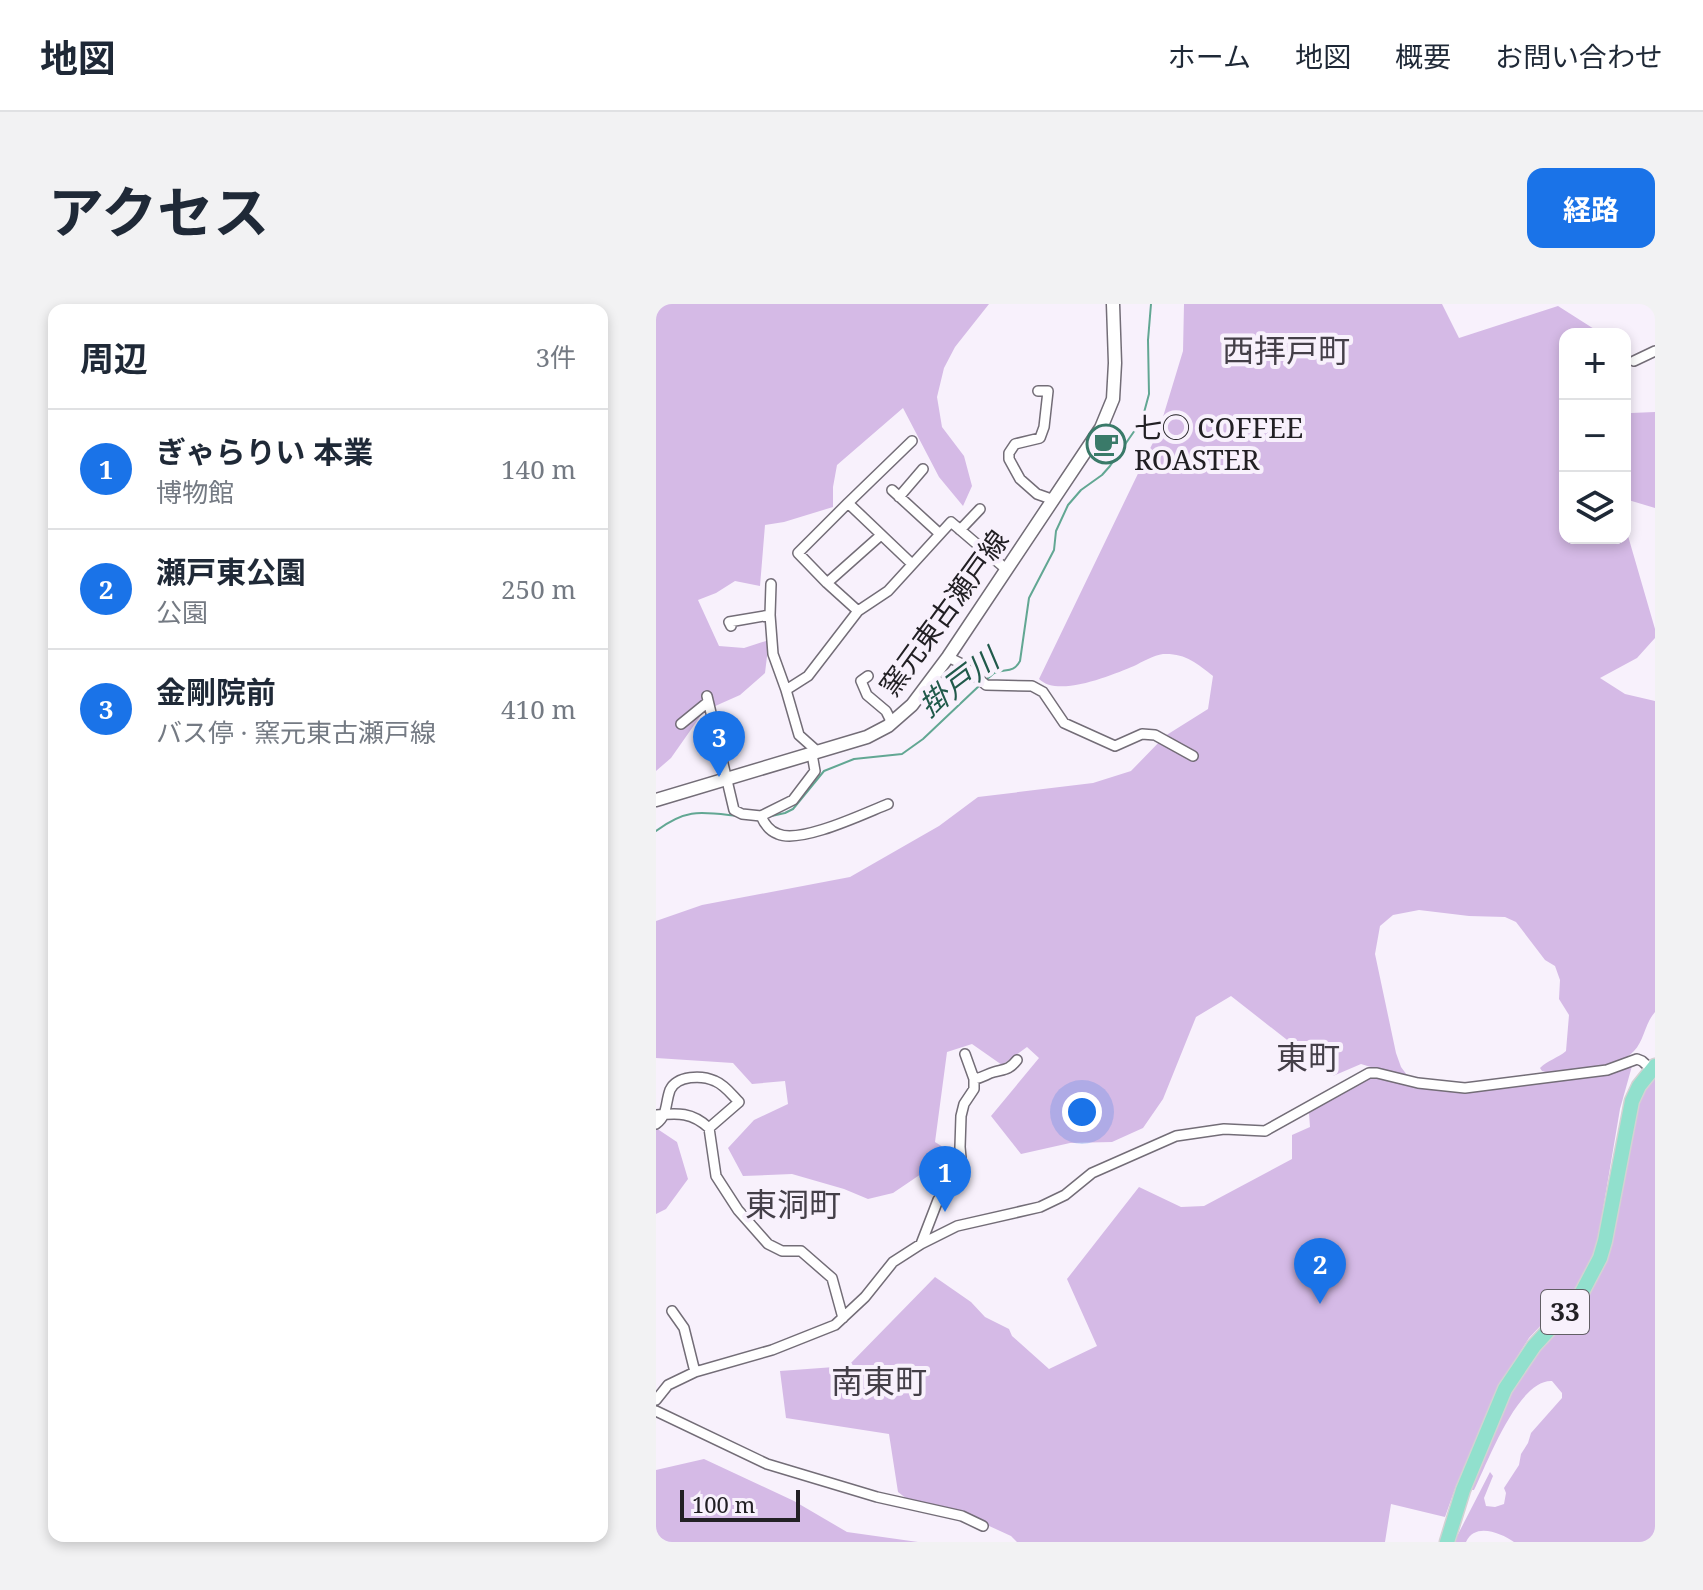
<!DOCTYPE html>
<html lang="ja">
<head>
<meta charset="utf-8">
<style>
	body { margin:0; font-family:"Noto Serif","Noto Sans JP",serif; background:#f2f2f3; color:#1f2937 }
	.controls { position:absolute; right:24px; top:24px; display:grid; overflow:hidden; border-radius:16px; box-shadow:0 4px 12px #0003 }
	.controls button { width:72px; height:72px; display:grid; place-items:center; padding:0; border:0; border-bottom:2px solid #e0e1e3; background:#fff; color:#1f2937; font:40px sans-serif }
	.scale { position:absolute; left:24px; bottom:20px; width:120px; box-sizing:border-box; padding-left:8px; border:4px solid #222024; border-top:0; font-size:22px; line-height:28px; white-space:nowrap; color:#222024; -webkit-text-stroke:6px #f8f1fc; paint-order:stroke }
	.you { position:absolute; left:426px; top:808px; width:28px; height:28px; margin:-20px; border:6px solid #fff; border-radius:50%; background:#1a73e8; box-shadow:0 0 0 12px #1a73e833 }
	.badge { display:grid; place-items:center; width:52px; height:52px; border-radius:50%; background:#1a73e8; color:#fff; font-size:26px; font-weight:700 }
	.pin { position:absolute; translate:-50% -66px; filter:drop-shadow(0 2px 4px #0008) }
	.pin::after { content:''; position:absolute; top:42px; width:28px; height:24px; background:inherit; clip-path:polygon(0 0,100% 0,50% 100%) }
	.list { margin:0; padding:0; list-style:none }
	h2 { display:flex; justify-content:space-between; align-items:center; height:104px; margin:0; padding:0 32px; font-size:34px }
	h2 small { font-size:26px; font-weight:400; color:#747a83 }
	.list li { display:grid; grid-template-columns:52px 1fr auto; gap:24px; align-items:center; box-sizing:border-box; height:120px; padding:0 32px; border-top:2px solid #e0e1e3 }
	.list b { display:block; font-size:30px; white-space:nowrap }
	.list p { margin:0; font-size:26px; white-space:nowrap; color:#747a83 }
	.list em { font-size:26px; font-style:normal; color:#747a83 }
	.icon { flex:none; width:44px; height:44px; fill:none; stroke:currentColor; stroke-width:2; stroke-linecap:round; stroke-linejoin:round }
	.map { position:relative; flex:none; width:999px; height:1238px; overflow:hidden; border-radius:16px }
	header { display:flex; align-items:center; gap:48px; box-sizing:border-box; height:112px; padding:0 40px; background:#fff; border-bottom:2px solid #e0e1e3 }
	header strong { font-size:38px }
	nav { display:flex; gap:44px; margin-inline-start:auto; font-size:28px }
	.intro { display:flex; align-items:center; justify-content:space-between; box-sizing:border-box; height:192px; padding:0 48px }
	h1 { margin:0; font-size:56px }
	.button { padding:20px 36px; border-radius:16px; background:#1a73e8; color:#fff; font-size:28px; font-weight:700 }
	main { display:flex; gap:48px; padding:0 48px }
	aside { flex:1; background:#fff; border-radius:16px; box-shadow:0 4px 12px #0003 }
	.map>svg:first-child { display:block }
	.green { fill:#d5bae6 }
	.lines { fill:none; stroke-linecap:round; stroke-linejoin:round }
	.stream { stroke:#62a793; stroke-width:2 }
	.minor-casing { stroke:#736d77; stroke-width:12 }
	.secondary-casing { stroke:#736d77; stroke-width:15 }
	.primary-casing { stroke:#d3d2d3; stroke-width:17 }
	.minor { stroke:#fff; stroke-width:9 }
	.secondary { stroke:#fff; stroke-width:12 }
	.primary { stroke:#91e0cd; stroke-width:14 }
	.labels { text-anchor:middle; stroke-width:8; stroke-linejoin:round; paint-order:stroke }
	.shield { fill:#f8f1fc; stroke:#625f65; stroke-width:2 }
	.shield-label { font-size:26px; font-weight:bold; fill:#222024 }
	.poi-label { font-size:28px; fill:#222024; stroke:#f8f1fc; text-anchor:start }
	.street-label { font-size:28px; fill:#222024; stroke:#f8f1fc }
	.water-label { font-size:30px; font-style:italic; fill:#215a4b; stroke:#f8f1fc }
	.quarter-label { font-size:32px; fill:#443f48; stroke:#f8f1fc }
</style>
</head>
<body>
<header>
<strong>地図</strong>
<nav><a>ホーム</a><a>地図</a><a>概要</a><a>お問い合わせ</a></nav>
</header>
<div class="intro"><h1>アクセス</h1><a class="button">経路</a></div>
<main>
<aside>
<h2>周辺<small>3件</small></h2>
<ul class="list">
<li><span class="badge">1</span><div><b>ぎゃらりい 本業</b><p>博物館</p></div><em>140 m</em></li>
<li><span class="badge">2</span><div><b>瀬戸東公園</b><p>公園</p></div><em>250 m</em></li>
<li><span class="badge">3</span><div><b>金剛院前</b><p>バス停 · 窯元東古瀬戸線</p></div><em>410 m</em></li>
</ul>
</aside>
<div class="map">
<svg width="999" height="1238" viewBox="0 0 999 1238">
	<rect width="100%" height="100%" fill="#f8f1fc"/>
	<path class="green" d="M 0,0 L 333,0 L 299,43 L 288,64 L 281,93 L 286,123 L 308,152 L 316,182 L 307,202 L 283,173 L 247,104 L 181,161 L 177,183 L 177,203 L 128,218 L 109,221 L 104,282 L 79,277 L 60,289 L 42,296 L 63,342 L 88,344 L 113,336 L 109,369 L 84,391 L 48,407 L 15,454 L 0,467 Z
		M 528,0 L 786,0 L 803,34 L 902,2 L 946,30 L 909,30 L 909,234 L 969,234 L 969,224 L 970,225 L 999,325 L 999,334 L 981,354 L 944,374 L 969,390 L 999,397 L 999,708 C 989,719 988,737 978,747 C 961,765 917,766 893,769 L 886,767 L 884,764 C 892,756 902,754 910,747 L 913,711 L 903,695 L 904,676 L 899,662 L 889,656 L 860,618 L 849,613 L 813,612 L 763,606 L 737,611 L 724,622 L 719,650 L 740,749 L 745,763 L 754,775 L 705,760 L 677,772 L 575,692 L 540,713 L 507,795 L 487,824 L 456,838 L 414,839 L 365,850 L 335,812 L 383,754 L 371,743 L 346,761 L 316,740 L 291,748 L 279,838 L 287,843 L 286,853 L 268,868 L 237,889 L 212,895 L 188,885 L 136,870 L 87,872 L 72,844 L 98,816 L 132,800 L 129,777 L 96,780 L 77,759 L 0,754 L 0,617 L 46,601 L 194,573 L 283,522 L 322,493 L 437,479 L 475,467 L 509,432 L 552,405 L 557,372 C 541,359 529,349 507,350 C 498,351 486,358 478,362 C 456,371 402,394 383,375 L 503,126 L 527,47 Z
		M 969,89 L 975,109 L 999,108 L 999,204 L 969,195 Z
		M 973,760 L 976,762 L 964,805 L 942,935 L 936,953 L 919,985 L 873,1034 L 844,1080 L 800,1182 L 789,1213 L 735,1200 L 729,1238 L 361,1238 L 355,1232 L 307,1210 L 251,1195 L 242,1188 L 233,1130 L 130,1114 L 124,1067 L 192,1062 L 279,973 L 315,998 L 329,1013 L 353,1025 L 356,1032 L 393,1065 L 441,1042 L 411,975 L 483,883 L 525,903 L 548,902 L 636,855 L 636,831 L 654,823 L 653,809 L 707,775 L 721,772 L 805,787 Z
		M 999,771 L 999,1238 L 858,1238 C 845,1229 819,1218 810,1238 L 798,1238 L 834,1168 L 837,1172 L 828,1194 L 830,1202 L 839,1203 L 848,1200 L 850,1189 L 848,1184 L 863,1161 L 865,1150 L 872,1139 L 875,1129 L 906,1094 L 906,1089 L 896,1077 C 862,1075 831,1160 818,1186 L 815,1186 L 824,1157 L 863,1071 L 927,993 L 977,815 L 988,785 Z
		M 0,824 L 21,838 L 32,875 L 10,905 L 0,910 Z
		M 48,1155 L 138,1197 L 191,1228 L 262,1238 L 0,1238 L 0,1166 Z"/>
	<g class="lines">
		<path class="stream" d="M 329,377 C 330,376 337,370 338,369 C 349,364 357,370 364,357 L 373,294 L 398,246 L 400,227 L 412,201 L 425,186 L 446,171 L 454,162 L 486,116 L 493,90 L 492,36 L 495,0
			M 111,513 L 129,509 L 137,505 L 168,467 L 198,455 L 246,450 L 267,435 L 324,381
			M 0,527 C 31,504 45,508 81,512"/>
		<g class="minor-casing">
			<path id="minor" d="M 978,57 L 999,47
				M 382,87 L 392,87 L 388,123 L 384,134 L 359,140 L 353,149 L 353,155 L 364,175 L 381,190 L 398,196
				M 236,186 L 284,230
				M 243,193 L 267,165
				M 192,199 L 256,137
				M 304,226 L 324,205
				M 171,279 L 225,231
				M 115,280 L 114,311 L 117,350 L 130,386 L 143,431 L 162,448
				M 202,307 L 171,279 L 142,249 L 192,199 L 256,260
				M 75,322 L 73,318 L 114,311
				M 292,353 L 304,359 L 330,381 L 376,382 L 387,388 L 408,419 L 459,442 L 486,430 L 499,431 L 537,452
				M 212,372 L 205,377 L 211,391 L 230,407 L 236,419
				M 130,386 L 152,372 L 202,307 L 232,287 L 295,218 L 350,265
				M 51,392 L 78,506 L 86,510 L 105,512 L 137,496 L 159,467 L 156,450
				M 25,420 L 52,398
				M 105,512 C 108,519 113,527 122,530 C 145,540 209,509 232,500
				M 318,775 C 327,774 330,770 338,768 C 349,765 353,766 361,756
				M 0,811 C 22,809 36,808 53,824 L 60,872 L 82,906 L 112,940 L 126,947 L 145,947 L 176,974 L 187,1014
				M 0,820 C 12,811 9,800 14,786 C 21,771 46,771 59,777 C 69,781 76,791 83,798 L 53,824
				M 265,940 L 282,896 L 291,886 L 303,864 L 305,854 L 304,843 L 305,812 L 308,800 L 318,785 L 318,775 L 309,750
				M 16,1007 L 28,1024 L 39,1068
				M 0,1096 L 12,1081 L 39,1068 L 116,1046 L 179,1021 L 209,993 L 237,958 L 265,940 L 301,922 L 384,903 L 409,891 L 436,869 L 520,832 L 568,825 L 609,827 L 713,769 L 721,769 L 762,779 L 809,784 L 951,766 L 981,755 L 986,757 L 995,765
				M 0,1107 L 111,1160 L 221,1193 L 306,1212 L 327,1222"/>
		</g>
		<g class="secondary-casing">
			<path id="secondary" d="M 0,496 L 211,433 L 232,422 L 256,401 L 292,353 L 445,124 L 457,95 L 459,59 L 457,0"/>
		</g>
		<g class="primary-casing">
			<path id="primary" d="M 791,1238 L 807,1186 L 849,1085 L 878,1042 L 924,992 L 944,954 L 949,937 L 976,797 L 983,782 L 999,762"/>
		</g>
		<use href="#minor" class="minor"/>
		<use href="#secondary" class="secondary"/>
		<use href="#primary" class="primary"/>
	</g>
	<defs>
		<g id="cafe-ring" transform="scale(2)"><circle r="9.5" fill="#f8f1fc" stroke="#3a7a69" stroke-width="1.5"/><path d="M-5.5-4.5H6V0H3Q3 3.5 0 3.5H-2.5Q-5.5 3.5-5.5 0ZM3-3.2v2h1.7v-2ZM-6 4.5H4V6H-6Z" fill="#3a7a69"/></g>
	</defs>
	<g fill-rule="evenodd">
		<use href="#cafe-ring" x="450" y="140"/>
	</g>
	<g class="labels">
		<rect class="shield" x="885" y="986" width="48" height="44" rx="6"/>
		<g class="shield-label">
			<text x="909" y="1017">33</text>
		</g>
		<g class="poi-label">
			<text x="478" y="134">七◯ COFFEE<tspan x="478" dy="32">ROASTER</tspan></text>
		</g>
		<g class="street-label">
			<text transform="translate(288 309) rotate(-54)" y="10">窯元東古瀬戸線</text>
		</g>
		<g class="water-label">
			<text transform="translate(303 379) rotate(-37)" y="10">掛戸川</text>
		</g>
		<g class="quarter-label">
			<text x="630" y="58">西拝戸町</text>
			<text x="652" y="765">東町</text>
			<text x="137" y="912">東洞町</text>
			<text x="223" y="1089">南東町</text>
		</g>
	</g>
</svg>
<div class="controls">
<button>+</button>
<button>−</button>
<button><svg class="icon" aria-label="layers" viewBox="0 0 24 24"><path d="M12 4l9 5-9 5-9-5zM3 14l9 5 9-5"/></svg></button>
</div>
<div class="scale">100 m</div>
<div class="you"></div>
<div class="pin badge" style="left:289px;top:908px">1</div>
<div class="pin badge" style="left:664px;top:1000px">2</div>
<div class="pin badge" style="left:63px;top:473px">3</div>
</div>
</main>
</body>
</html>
